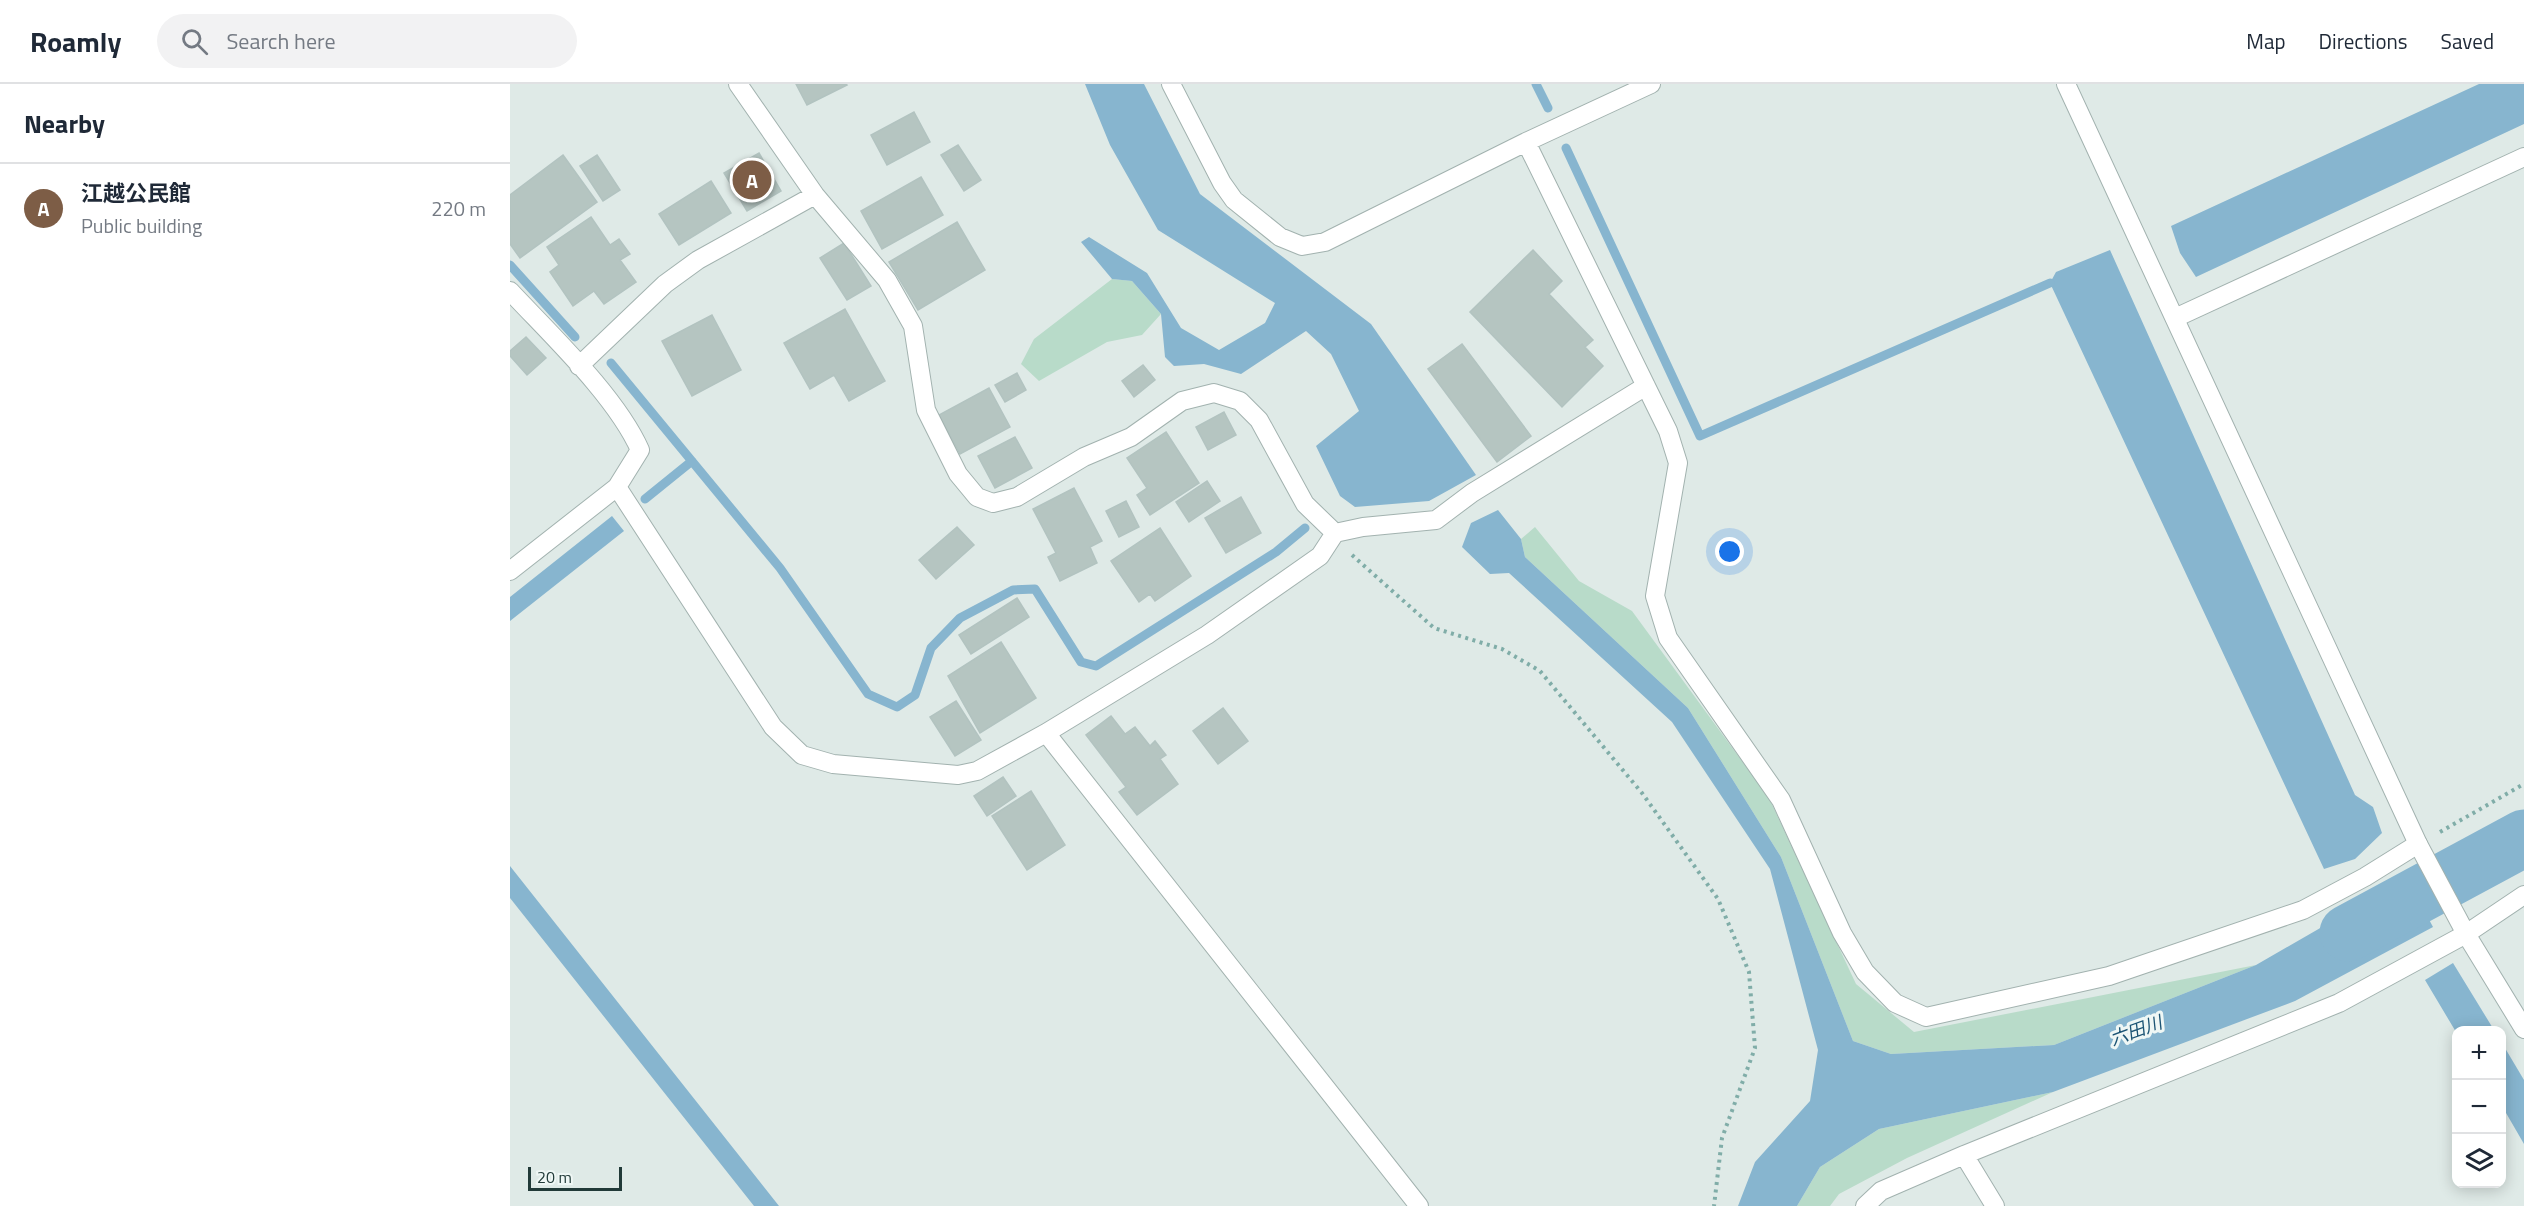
<!DOCTYPE html>
<html lang="en">
<head>
<meta charset="utf-8">
<style>
	body { margin:0; font-family:"Titillium Web","Noto Sans JP",sans-serif; background:#f2f2f3; color:#1f2937 }
	.controls { position:absolute; right:18px; bottom:18px; display:grid; overflow:hidden; border-radius:12px; box-shadow:0 3px 15px #0003 }
	.controls button { width:54px; height:54px; display:grid; place-items:center; padding:0; border:0; border-bottom:2px solid #e0e1e3; background:#fff; color:#1f2937; font:30px sans-serif }
	.scale { position:absolute; left:18px; bottom:15px; width:94px; box-sizing:border-box; padding-left:6px; border:3px solid #213a38; border-top:0; font-size:16px; line-height:21px; white-space:nowrap; color:#213a38; -webkit-text-stroke:4px #eff7f5; paint-order:stroke }
	.you { position:absolute; left:1220px; top:468px; width:21px; height:21px; margin:-15px; border:4px solid #fff; border-radius:50%; background:#1a73e8; box-shadow:0 0 0 9px #1a73e833 }
	.badge { display:grid; place-items:center; width:39px; height:39px; border-radius:50%; background:#7d5d46; color:#fff; font-size:20px; font-weight:700 }
	.pin { position:absolute; translate:-50% -50%; border:3px solid #fff; box-shadow:0 2px 6px #0006 }
	.list { margin:0; padding:0; list-style:none }
	h2 { display:flex; justify-content:space-between; align-items:center; height:78px; margin:0; padding:0 24px; font-size:26px }
	h2 small { font-size:20px; font-weight:400; color:#747a83 }
	.list li { display:grid; grid-template-columns:39px 1fr auto; gap:18px; align-items:center; box-sizing:border-box; height:90px; padding:0 24px; border-top:2px solid #e0e1e3 }
	.list b { display:block; font-size:22px; white-space:nowrap }
	.list p { margin:0; font-size:20px; white-space:nowrap; color:#747a83 }
	.list em { font-size:20px; font-style:normal; color:#747a83 }
	.icon { flex:none; width:33px; height:33px; fill:none; stroke:currentColor; stroke-width:2; stroke-linecap:round; stroke-linejoin:round }
	.map { position:relative; flex:none; width:2014px; height:1122px; overflow:hidden }
	header { display:flex; align-items:center; gap:36px; box-sizing:border-box; height:84px; padding:0 30px; background:#fff; border-bottom:2px solid #e0e1e3 }
	header strong { font-size:28px }
	nav { display:flex; gap:33px; margin-inline-start:auto; font-size:21px }
	.search { width:420px; height:54px; background:#f2f2f3; display:flex; align-items:center; gap:15px; box-sizing:border-box; padding:0 21px; border-radius:33px; color:#747a83; font-size:22px }
	main { display:flex }
	aside { flex:1; background:#fff }
	.map>svg:first-child { display:block }
	.green { fill:#b8dbc9 }
	.water { fill:#87b5cf }
	.lines { fill:none; stroke-linecap:round; stroke-linejoin:round }
	.stream { stroke:#87b5cf; stroke-width:9 }
	.river { stroke:#87b5cf; stroke-width:57 }
	.building { fill:#b5c5c1; stroke:#b2c3c0; stroke-width:1.5 }
	.minor-casing { stroke:#a2b2af; stroke-width:20 }
	.tertiary-casing { stroke:#a2b2af; stroke-width:20 }
	.path { stroke:#80ada8; stroke-width:4; stroke-dasharray:3 4.5; stroke-linecap:butt }
	.minor { stroke:#fff; stroke-width:18 }
	.tertiary { stroke:#fff; stroke-width:18 }
	.labels { text-anchor:middle; stroke-width:6; stroke-linejoin:round; paint-order:stroke }
	.water-label { font-size:18px; font-style:italic; fill:#1c5474; stroke:#eff7f5 }
</style>
</head>
<body>
<header>
<strong>Roamly</strong>
<div class="search"><svg class="icon" aria-label="search" viewBox="0 0 24 24"><circle cx="10" cy="10" r="6"/><path d="M15 15l6 6"/></svg>Search here</div>
<nav><a>Map</a><a>Directions</a><a>Saved</a></nav>
</header>
<main>
<aside>
<h2>Nearby<small></small></h2>
<ul class="list">
<li><span class="badge">A</span><div><b>江越公民館</b><p>Public building</p></div><em>220 m</em></li>
</ul>
</aside>
<div class="map">
<svg width="2014" height="1122" viewBox="0 0 2014 1122">
	<rect width="100%" height="100%" fill="#dfeae7"/>
	<path class="green" d="M 602,195 L 622,197 L 651,230 L 632,251 L 597,258 L 529,297 L 511,280 L 524,255 Z
		M 1025,443 L 1069,497 L 1122,527 L 1259,714 L 1346,900 L 1404,948 L 1746,881 L 1544,961 L 1381,970 L 1343,957 L 1271,773 L 1178,624 L 1015,473 L 1011,455 Z
		M 1543,1008 L 1397,1074 L 1329,1110 L 1320,1122 L 1287,1122 L 1310,1083 L 1369,1045 Z"/>
	<path class="water" d="M 575,0 L 634,0 L 690,110 L 861,240 L 966,391 L 919,417 L 845,423 L 830,412 L 806,362 L 849,327 L 821,270 L 796,247 L 731,290 L 694,280 L 664,282 L 655,273 L 651,230 L 622,197 L 602,195 L 571,158 L 579,153 L 637,189 L 671,244 L 709,266 L 755,239 L 765,219 L 648,146 L 600,61 Z
		M 1969,0 L 2014,0 L 2014,40 L 1686,193 L 1670,169 L 1661,142 Z
		M 1600,166 L 1845,711 L 1863,723 L 1872,749 L 1845,775 L 1814,785 L 1540,199 L 1546,188 Z
		M 988,426 L 1011,455 L 1015,473 L 1178,624 L 1271,773 L 1343,957 L 1381,970 L 1544,961 L 1746,881 L 1897,794 L 1923,843 L 1785,917 L 1543,1008 L 1369,1045 L 1310,1083 L 1287,1122 L 1228,1122 L 1245,1078 L 1300,1017 L 1308,966 L 1260,785 L 1162,638 L 999,489 L 980,490 L 952,463 L 961,439 Z
		M 102,432 L 114,447 L 0,537 L 0,513 Z
		M 0,782 L 269,1122 L 244,1122 L 0,814 Z
		M 1943,879 L 1984,946 L 1946,948 L 1915,896 Z
		M 1992,959 L 2014,996 L 2014,1060 L 1992,1022 Z"/>
	<g class="lines">
		<path class="stream" d="M 1026,0 L 1038,24
			M 1056,64 L 1190,352 L 1540,199
			M 0,181 L 65,253
			M 101,279 L 270,484 L 358,610 L 387,623 L 405,611 L 421,564 L 450,534 L 503,506 L 525,505 L 571,578 L 586,582 L 766,468 L 795,444
			M 135,415 L 182,377"/>
		<path class="river" d="M 1838,849 L 2014,754"/>
	</g>
	<path class="building" d="M 286,0 L 336,0 L 337,1 L 297,21 Z
		M 404,28 L 420,58 L 377,81 L 361,51 Z
		M 448,61 L 471,96 L 454,107 L 431,71 Z
		M 249,69 L 271,107 L 237,127 L 214,89 Z
		M 53,71 L 87,118 L 10,174 L 0,160 L 0,111 Z
		M 87,71 L 110,106 L 93,117 L 70,82 Z
		M 411,93 L 433,131 L 372,165 L 351,127 Z
		M 201,97 L 221,129 L 169,161 L 149,130 Z
		M 81,133 L 100,161 L 109,155 L 120,170 L 110,176 L 126,198 L 94,220 L 84,207 L 63,222 L 40,188 L 49,181 L 37,163 Z
		M 447,138 L 475,186 L 408,226 L 379,178 Z
		M 334,159 L 361,202 L 337,216 L 310,174 Z
		M 1023,166 L 1052,197 L 1039,210 L 1083,256 L 1075,263 L 1093,282 L 1052,323 L 960,228 Z
		M 335,225 L 375,297 L 339,317 L 324,291 L 300,305 L 274,259 Z
		M 202,231 L 231,286 L 182,312 L 152,257 Z
		M 16,253 L 36,274 L 17,291 L 0,272 L 0,267 Z
		M 952,260 L 1021,352 L 987,378 L 918,285 Z
		M 633,281 L 645,296 L 624,313 L 612,297 Z
		M 507,289 L 516,306 L 495,318 L 485,301 Z
		M 479,304 L 500,343 L 450,370 L 429,331 Z
		M 714,328 L 726,351 L 698,366 L 686,343 Z
		M 656,348 L 689,399 L 640,431 L 627,411 L 637,404 L 617,374 Z
		M 505,353 L 522,384 L 485,404 L 468,372 Z
		M 697,397 L 710,417 L 679,438 L 666,418 Z
		M 564,404 L 592,457 L 580,463 L 587,479 L 550,497 L 538,473 L 546,469 L 523,425 Z
		M 731,413 L 751,449 L 716,469 L 695,434 Z
		M 616,417 L 629,443 L 609,453 L 596,427 Z
		M 447,443 L 464,461 L 426,495 L 409,476 Z
		M 650,444 L 681,492 L 645,517 L 640,510 L 629,518 L 601,477 Z
		M 507,514 L 519,533 L 461,570 L 449,551 Z
		M 491,558 L 526,614 L 470,649 L 438,592 Z
		M 446,617 L 471,656 L 445,672 L 420,633 Z
		M 713,624 L 738,657 L 708,680 L 683,647 Z
		M 601,632 L 615,650 L 625,643 L 640,662 L 645,657 L 656,671 L 650,675 L 668,700 L 627,731 L 609,708 L 616,703 L 576,651 Z
		M 493,693 L 506,712 L 477,732 L 464,712 Z
		M 521,707 L 555,761 L 517,786 L 482,732 Z"/>
	<g class="lines">
		<g class="minor-casing">
			<path id="minor" d="M 228,0 L 305,111 L 377,196 L 403,242 L 416,326 L 448,390 L 467,413 L 483,419 L 507,413 L 574,373 L 621,353 L 672,317 L 704,309 L 730,317 L 749,336 L 795,420 L 825,449
				M 661,0 L 712,99 L 724,116 L 770,153 L 792,162 L 815,158 L 1016,58 L 1141,0
				M 1016,58 L 1158,347 L 1168,379 L 1145,512 L 1158,554 L 1271,716 L 1332,849 L 1355,888 L 1385,919 L 1416,933 L 1599,892 L 1793,826 L 1855,793 L 1908,760
				M 0,207 C 41,251 106,312 130,366 L 107,403 L 0,487
				M 1665,234 L 2014,73
				M 69,282 L 155,200 L 188,176 L 305,111
				M 107,403 L 263,643 L 292,671 L 323,680 L 448,691 L 467,687 L 536,649 L 909,1122
				M 536,649 L 697,551 L 810,472 L 825,449 L 853,443 L 926,436 L 962,409 L 1136,302
				M 1454,1071 L 1485,1122
				M 1355,1122 L 1371,1107 L 1454,1071 L 1829,919 L 1956,850 L 2014,811"/>
		</g>
		<g class="tertiary-casing">
			<path id="tertiary" d="M 1556,0 L 1908,760 L 1956,850 L 2014,945"/>
		</g>
		<path class="path" d="M 842,471 L 924,544 L 992,565 L 1030,587 L 1132,709 L 1208,815 L 1239,888 L 1245,964 L 1212,1054 L 1204,1122
			M 1930,748 L 2014,700"/>
		<use href="#minor" class="minor"/>
		<use href="#tertiary" class="tertiary"/>
	</g>
	<g class="labels">
		<g class="water-label">
			<text transform="translate(1626 947) rotate(-20)" y="6">六田川</text>
		</g>
	</g>
</svg>
<div class="controls">
<button>+</button>
<button>−</button>
<button><svg class="icon" aria-label="layers" viewBox="0 0 24 24"><path d="M12 4l9 5-9 5-9-5zM3 14l9 5 9-5"/></svg></button>
</div>
<div class="scale">20 m</div>
<div class="you"></div>
<div class="pin badge" style="left:242px;top:96px">A</div>
</div>
</main>
</body>
</html>
